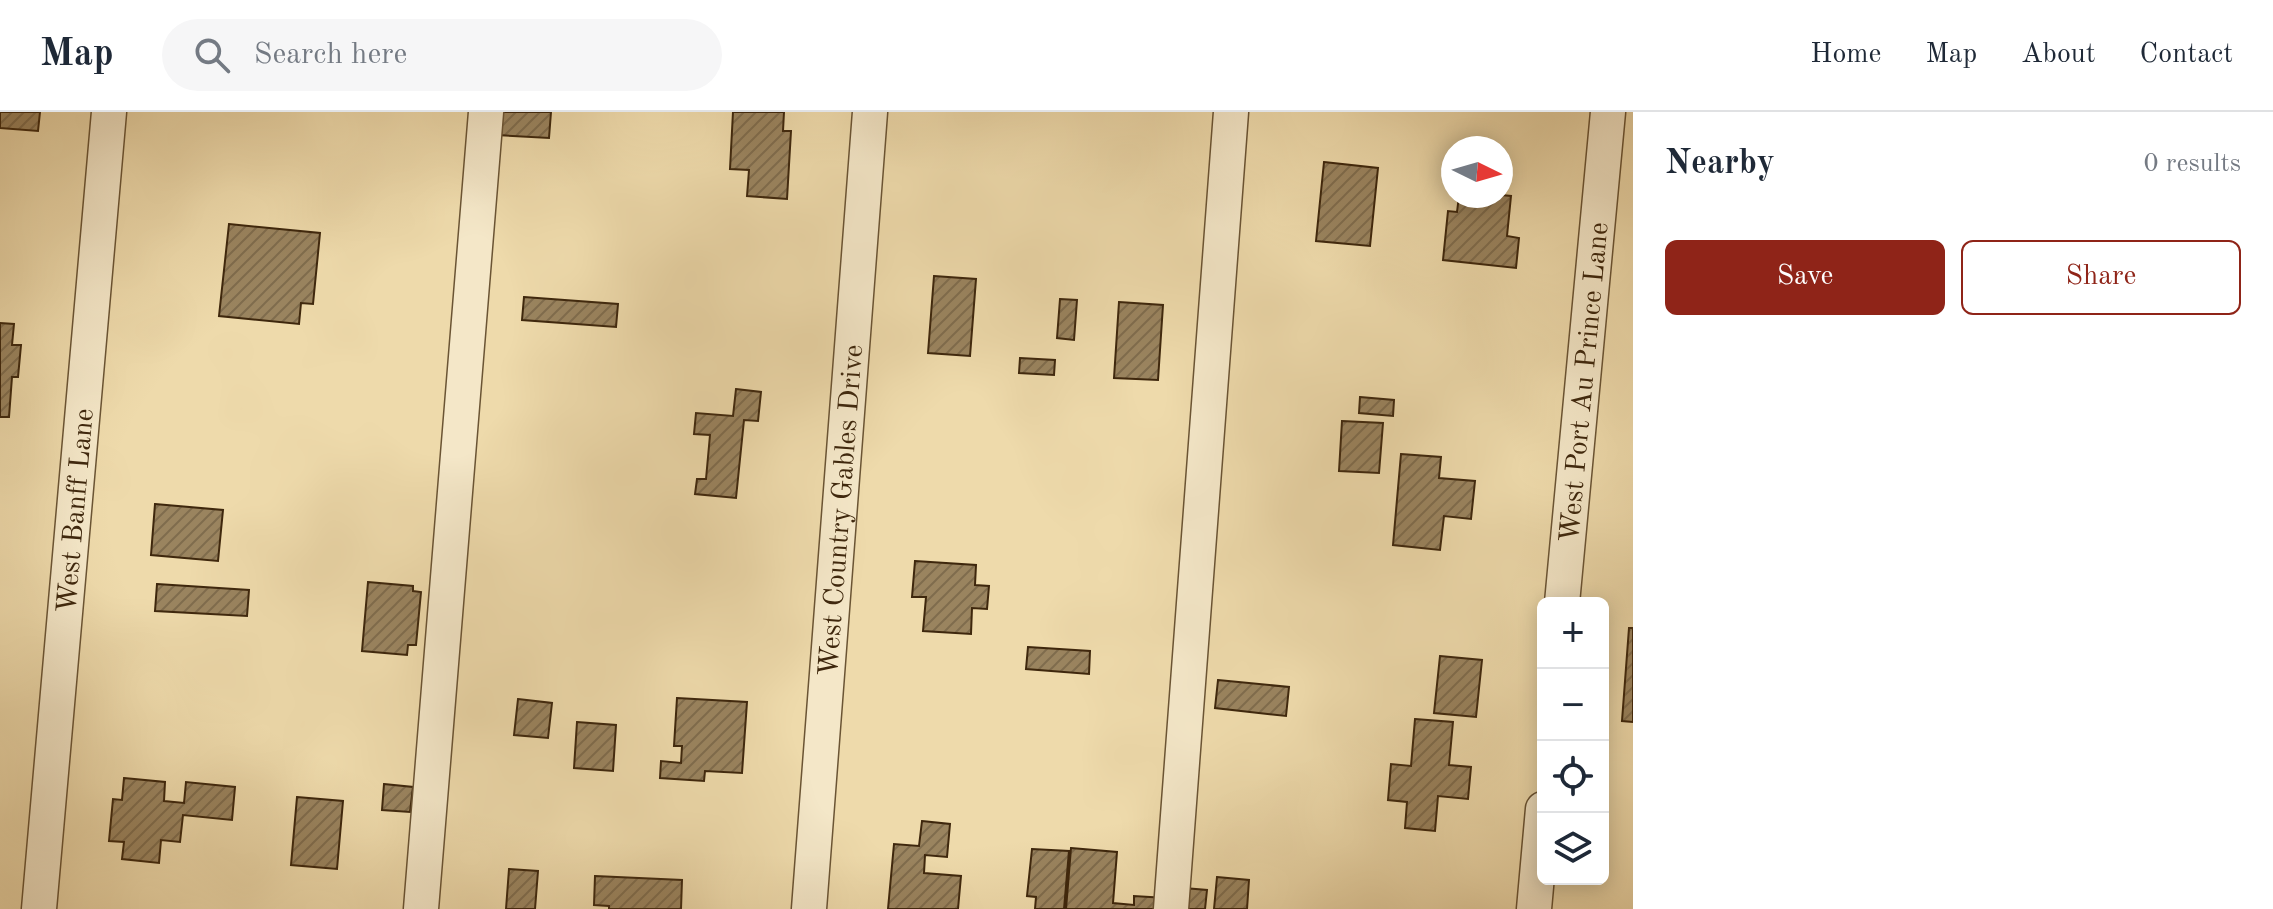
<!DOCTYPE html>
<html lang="en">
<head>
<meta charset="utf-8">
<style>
	body { margin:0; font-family:"Old Standard TT",serif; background:#f6f6f7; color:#1f2937 }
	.controls { position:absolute; right:24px; bottom:24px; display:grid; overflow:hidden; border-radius:12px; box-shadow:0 4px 20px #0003 }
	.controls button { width:72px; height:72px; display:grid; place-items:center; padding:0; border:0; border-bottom:2px solid #e0e1e3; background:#fff; color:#1f2937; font:40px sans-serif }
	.compass { position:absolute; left:1441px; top:24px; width:72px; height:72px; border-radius:50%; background:#fff; box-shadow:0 4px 20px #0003; rotate:95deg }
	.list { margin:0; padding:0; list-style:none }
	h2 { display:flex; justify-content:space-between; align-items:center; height:104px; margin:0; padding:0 32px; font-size:34px }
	h2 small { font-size:26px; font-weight:400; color:#747a83 }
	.actions { display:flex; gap:16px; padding:24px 32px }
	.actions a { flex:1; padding:18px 0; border:2px solid #8f2418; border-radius:12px; text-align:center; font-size:28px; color:#8f2418 }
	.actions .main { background:#8f2418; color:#fff }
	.icon { flex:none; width:44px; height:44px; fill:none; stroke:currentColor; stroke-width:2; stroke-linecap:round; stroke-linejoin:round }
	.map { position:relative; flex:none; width:1633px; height:797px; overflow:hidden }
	header { display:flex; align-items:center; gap:48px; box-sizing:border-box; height:112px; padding:0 40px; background:#fff; border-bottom:2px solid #e0e1e3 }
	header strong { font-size:38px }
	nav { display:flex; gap:44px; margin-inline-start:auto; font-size:28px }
	.search { width:560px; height:72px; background:#f6f6f7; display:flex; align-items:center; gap:20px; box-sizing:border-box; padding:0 28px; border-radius:44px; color:#747a83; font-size:30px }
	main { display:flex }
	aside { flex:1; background:#fff }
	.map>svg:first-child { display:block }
	.building { fill:url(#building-hatch); stroke:#3e270d; stroke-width:2 }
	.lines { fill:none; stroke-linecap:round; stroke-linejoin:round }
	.minor-casing { stroke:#6a5434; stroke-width:37 }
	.minor { stroke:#f4e7c8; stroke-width:34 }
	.labels { text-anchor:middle; stroke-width:6; stroke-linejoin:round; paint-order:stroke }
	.street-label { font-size:28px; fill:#3e270d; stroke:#f4e7c8 }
</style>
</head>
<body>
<header>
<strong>Map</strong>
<div class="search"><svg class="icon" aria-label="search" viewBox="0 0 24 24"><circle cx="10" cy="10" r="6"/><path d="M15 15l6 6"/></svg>Search here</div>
<nav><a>Home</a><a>Map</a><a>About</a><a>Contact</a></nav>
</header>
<main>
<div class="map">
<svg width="1633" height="797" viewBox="0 0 1633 797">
	<defs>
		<pattern id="building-hatch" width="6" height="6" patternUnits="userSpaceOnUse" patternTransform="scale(2)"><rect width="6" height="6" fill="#9a845f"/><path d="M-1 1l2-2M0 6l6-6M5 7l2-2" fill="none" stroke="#7f6c4d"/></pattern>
	</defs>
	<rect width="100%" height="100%" fill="#eedaab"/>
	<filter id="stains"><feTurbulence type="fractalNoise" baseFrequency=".0025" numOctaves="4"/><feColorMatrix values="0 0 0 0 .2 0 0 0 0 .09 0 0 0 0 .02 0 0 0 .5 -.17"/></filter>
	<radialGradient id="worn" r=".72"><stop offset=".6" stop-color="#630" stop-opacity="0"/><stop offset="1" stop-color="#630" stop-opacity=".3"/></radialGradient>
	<path class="building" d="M 0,0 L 40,0 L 38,19 L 0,16 Z
		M 499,0 L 551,0 L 549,26 L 497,23 Z
		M 733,0 L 784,0 L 783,19 L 791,19 L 787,87 L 747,84 L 749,58 L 730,57 Z
		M 1324,50 L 1378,56 L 1370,134 L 1316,129 Z
		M 1501,83 L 1511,84 L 1507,124 L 1519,126 L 1516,156 L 1443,148 L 1448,99 L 1457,100 L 1459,84 Z
		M 229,112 L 320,121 L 313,192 L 301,191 L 299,212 L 219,204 Z
		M 934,164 L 976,167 L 970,244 L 928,241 Z
		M 524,185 L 618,192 L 616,215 L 522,208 Z
		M 1060,187 L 1077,188 L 1074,228 L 1057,226 Z
		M 1119,190 L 1163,193 L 1158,268 L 1114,266 Z
		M 0,211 L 14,212 L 12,233 L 21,233 L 18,265 L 12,265 L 9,305 L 0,305 Z
		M 1020,246 L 1055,248 L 1054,263 L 1019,261 Z
		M 736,277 L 761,280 L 758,309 L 744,308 L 736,386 L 695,382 L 697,367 L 706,367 L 710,323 L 694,322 L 696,301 L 733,304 Z
		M 1360,285 L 1394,288 L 1393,304 L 1359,301 Z
		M 1342,309 L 1383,311 L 1379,361 L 1339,359 Z
		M 1401,342 L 1441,345 L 1439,366 L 1475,369 L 1471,407 L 1444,404 L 1440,438 L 1393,433 Z
		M 155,392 L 223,398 L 218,449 L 151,443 Z
		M 915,449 L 976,453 L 975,473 L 989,474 L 987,497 L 972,496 L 971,522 L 923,519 L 926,485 L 912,485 Z
		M 368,470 L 413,474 L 413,479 L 421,480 L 416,533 L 408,533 L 407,543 L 362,539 Z
		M 157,472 L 249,478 L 247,504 L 155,499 Z
		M 1629,516 L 1633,516 L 1633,610 L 1622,609 Z
		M 1028,535 L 1090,539 L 1089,562 L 1026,557 Z
		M 1440,544 L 1482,548 L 1476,605 L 1434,601 Z
		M 1218,568 L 1289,575 L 1286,604 L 1215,596 Z
		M 677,586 L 747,590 L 742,661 L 705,659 L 704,669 L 660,666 L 661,649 L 681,651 L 682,634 L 674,634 Z
		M 518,587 L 552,591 L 548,626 L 514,623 Z
		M 1415,607 L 1453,610 L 1449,653 L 1471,655 L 1468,687 L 1438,684 L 1435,719 L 1405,716 L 1407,690 L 1388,688 L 1391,652 L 1411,654 Z
		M 577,610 L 616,613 L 613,659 L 574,656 Z
		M 124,666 L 165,670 L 164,689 L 184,691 L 186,670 L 235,675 L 232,708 L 183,703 L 180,730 L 161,728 L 159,751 L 122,747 L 124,730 L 109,729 L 113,687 L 122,688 Z
		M 384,672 L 413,675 L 410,700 L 382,698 Z
		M 297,685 L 343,689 L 337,757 L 291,753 Z
		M 922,709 L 950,712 L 947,745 L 925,743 L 924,761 L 961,764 L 958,797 L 888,797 L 894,732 L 919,734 Z
		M 1071,736 L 1117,740 L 1113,791 L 1134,793 L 1134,784 L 1166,786 L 1165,797 L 1066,797 Z
		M 1032,737 L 1069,739 L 1064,797 L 1035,797 L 1036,785 L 1027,784 Z
		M 509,757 L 538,759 L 535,797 L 506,797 Z
		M 595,764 L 682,768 L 681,797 L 609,797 L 609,794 L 594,793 Z
		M 1217,765 L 1249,768 L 1247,797 L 1214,797 Z
		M 1184,776 L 1207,778 L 1205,797 L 1182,797 Z"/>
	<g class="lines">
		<g class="minor-casing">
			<g id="minor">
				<path id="s1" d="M 1562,491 L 1608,0"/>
				<path id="s2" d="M 39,797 L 109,0"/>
				<path d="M 421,797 L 486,0"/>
				<path id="s3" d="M 809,797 L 870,0"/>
				<path d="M 1171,797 L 1231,0"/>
				<path d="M 1534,797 L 1543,697"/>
			</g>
		</g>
		<use href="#minor" class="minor"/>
	</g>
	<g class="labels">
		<g class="street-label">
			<text dy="10" stroke="none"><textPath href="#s1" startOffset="222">West Port Au Prince Lane</textPath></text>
			<text dy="10" stroke="none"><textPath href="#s3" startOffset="400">West Country Gables Drive</textPath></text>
			<text dy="10" stroke="none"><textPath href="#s2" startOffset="400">West Banff Lane</textPath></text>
		</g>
	</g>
	<rect width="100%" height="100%" filter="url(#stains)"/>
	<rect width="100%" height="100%" fill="url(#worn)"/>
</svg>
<div class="controls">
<button>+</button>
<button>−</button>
<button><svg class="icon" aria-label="locate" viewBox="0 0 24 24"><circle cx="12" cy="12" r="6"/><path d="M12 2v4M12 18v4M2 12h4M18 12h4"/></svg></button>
<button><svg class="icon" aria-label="layers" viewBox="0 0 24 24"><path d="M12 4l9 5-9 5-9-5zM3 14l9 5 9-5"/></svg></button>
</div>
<svg class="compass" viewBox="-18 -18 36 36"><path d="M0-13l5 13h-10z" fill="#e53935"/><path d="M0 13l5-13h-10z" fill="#747a83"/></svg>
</div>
<aside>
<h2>Nearby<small>0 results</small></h2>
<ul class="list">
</ul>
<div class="actions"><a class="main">Save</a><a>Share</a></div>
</aside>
</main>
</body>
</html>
